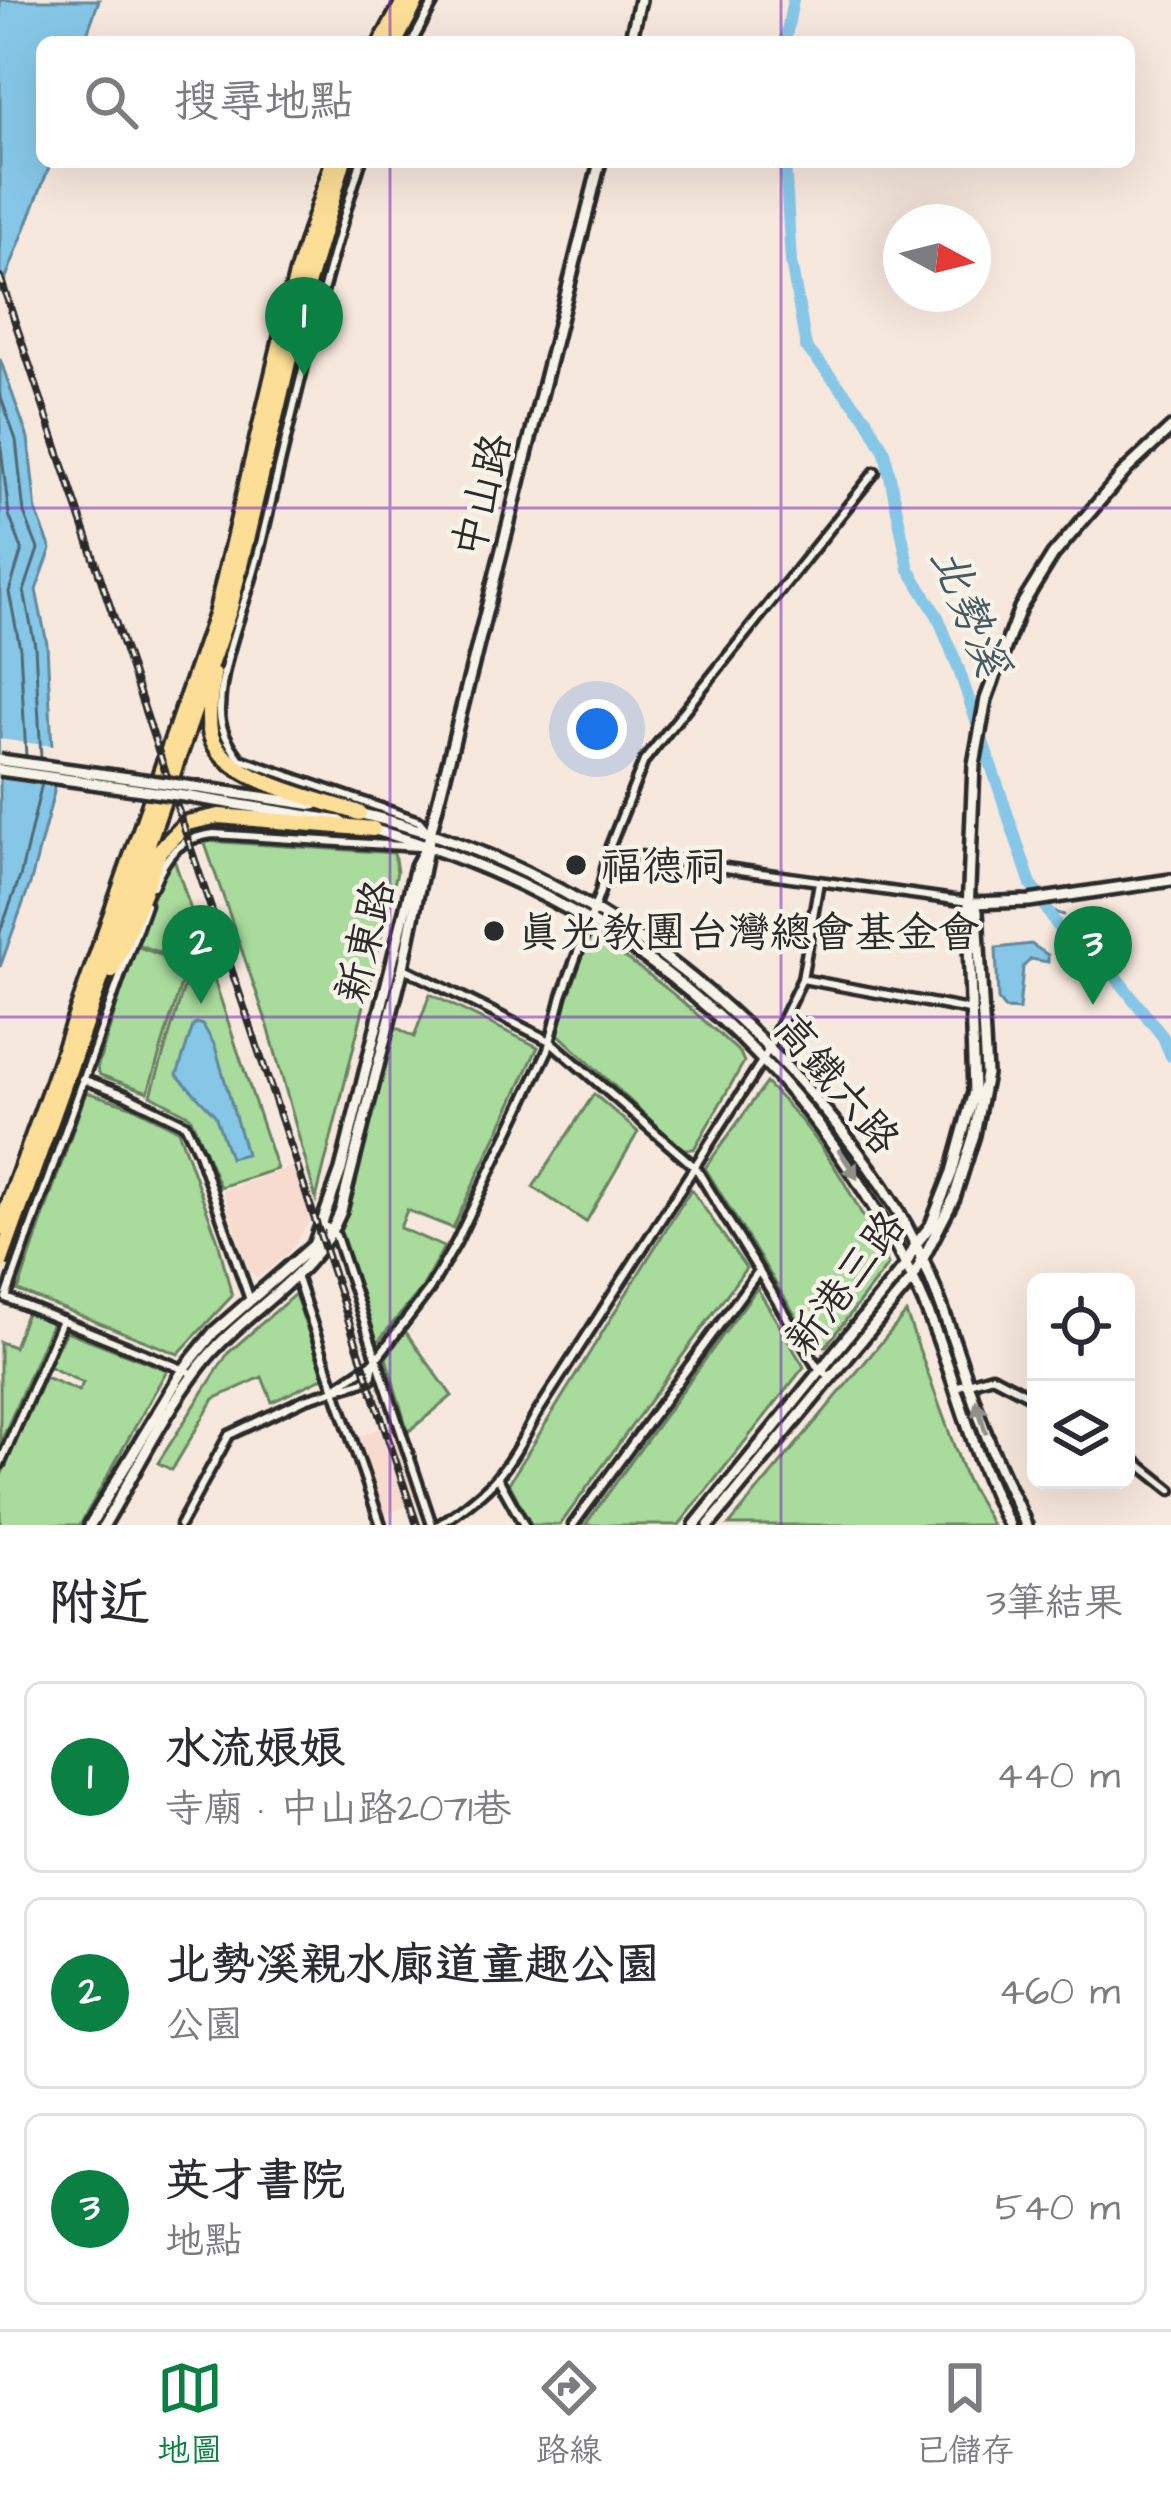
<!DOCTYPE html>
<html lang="zh-TW">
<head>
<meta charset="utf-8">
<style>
	body { margin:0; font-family:"Architects Daughter","LXGW WenKai TC",sans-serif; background:#f2f2f3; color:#2b2b33 }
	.controls { position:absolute; right:36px; bottom:36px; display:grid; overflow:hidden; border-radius:18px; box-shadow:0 12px 48px #0002 }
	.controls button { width:108px; height:108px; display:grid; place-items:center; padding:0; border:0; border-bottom:3px solid #e1e1e2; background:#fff; color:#2b2b33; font:60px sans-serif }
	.compass { position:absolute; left:883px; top:204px; width:108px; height:108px; border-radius:50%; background:#fff; box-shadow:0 12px 48px #0002; rotate:97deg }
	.you { position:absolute; left:597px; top:729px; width:42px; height:42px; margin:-30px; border:9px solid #fff; border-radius:50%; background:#1a73e8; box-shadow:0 0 0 18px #1a73e833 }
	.badge { display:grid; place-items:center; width:78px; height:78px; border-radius:50%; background:#0b8043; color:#fff; font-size:39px; font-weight:700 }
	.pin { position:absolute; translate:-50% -99px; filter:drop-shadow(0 3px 6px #0008) }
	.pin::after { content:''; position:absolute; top:63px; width:42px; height:36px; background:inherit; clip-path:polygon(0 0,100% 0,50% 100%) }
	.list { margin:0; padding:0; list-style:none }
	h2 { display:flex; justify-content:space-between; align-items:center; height:156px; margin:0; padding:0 48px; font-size:51px }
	h2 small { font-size:39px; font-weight:400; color:#7c7c81 }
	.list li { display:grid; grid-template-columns:78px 1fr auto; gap:36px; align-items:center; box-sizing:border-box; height:192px; margin:0 24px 24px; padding:0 24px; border:3px solid #e1e1e2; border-radius:18px }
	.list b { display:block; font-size:45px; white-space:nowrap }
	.list p { margin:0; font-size:39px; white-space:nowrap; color:#7c7c81 }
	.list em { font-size:39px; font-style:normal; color:#7c7c81 }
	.icon { flex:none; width:66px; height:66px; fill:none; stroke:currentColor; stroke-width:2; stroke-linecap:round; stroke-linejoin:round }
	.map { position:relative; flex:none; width:1171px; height:1525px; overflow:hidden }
	.search { position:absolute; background:#fff; box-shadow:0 12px 48px #0002; left:36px; right:36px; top:36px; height:132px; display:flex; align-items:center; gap:30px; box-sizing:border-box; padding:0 42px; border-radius:18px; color:#7c7c81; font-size:45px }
	.sheet { height:804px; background:#fff }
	nav { display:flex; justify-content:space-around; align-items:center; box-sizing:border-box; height:168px; border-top:3px solid #e1e1e2; background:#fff; font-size:33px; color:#7c7c81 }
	nav a { display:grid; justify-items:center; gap:6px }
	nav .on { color:#0b8043 }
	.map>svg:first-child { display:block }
	.built { fill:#f7dbcf }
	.green { fill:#a8db9c; stroke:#6a8364; stroke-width:3 }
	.water { fill:#86c7e7; stroke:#62899c; stroke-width:3 }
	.pier { fill:#f7e8dd }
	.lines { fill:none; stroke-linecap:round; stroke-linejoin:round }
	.shore { stroke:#4f6976; stroke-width:3 }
	.stream { stroke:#62899c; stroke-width:3 }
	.river { stroke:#86c7e7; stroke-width:12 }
	.street-casing { stroke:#2b2b2b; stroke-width:15 }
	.secondary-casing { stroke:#2b2b2b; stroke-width:18 }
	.highway-casing { stroke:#2b2b2b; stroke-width:22 }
	.street { stroke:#f7f3e8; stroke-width:6 }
	.secondary { stroke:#f7f3e8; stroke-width:9 }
	.highway { stroke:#fdde96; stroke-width:14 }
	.rail-casing { stroke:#2b2b2b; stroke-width:8 }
	.rail { stroke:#f7f3e8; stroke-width:3; stroke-dasharray:9; stroke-linecap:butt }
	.secondary-bridge-casing { stroke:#2b2b2b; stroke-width:18; stroke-linecap:butt }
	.highway-bridge-casing { stroke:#2b2b2b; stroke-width:22; stroke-linecap:butt }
	.secondary-bridge { stroke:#f7f3e8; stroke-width:9 }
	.highway-bridge { stroke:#fdde96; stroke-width:14 }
	.oneway { fill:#918f8a }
	.grid { fill:none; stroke:#7b2cbf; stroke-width:3; stroke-opacity:0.55 }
	.poi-dot { fill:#2b2b2b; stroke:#f7f3e8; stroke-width:4.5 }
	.labels { text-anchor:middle; stroke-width:9; stroke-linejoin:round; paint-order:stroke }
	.street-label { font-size:42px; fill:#2b2b2b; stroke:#f7f3e8 }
	.poi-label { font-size:42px; fill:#2b2b2b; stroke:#f7f3e8; text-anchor:start }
	.water-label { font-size:45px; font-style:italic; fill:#465a63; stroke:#f7f3e8 }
</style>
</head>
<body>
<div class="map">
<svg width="1171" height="1525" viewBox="0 0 1171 1525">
	<rect width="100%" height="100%" fill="#f7e8dd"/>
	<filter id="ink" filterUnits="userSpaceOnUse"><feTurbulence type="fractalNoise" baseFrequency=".00833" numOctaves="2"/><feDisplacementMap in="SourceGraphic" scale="24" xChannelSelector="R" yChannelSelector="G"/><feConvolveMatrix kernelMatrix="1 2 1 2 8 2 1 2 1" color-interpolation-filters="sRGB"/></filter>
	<g filter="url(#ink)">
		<path class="built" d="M 301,1164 L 316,1210 L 290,1252 L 257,1278 L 248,1271 L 223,1190 Z
			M 393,1424 L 420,1501 L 384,1515 L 356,1437 Z"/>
		<path class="green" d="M 204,841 L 394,853 L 397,872 L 316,1199 L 268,1026 Z
			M 173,856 L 277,1169 L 220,1187 L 190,1116 L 151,1095 L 191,964 L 136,944 L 158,882 Z
			M 589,936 C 646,967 692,1009 740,1053 L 744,1062 L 694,1149 L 682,1149 L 555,1031 Z
			M 136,946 L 187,965 L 148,1092 L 100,1075 L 97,1068 Z
			M 430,994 L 538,1047 L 453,1228 L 407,1210 L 400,1228 L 444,1247 L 422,1288 L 375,1345 L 340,1233 L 394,1026 L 414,1037 Z
			M 766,1083 C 825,1140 852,1193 888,1265 L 826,1346 L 814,1346 L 705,1168 Z
			M 86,1092 L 131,1106 L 178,1130 L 218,1241 L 232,1296 L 178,1354 L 18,1291 Z
			M 594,1094 L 638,1132 L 586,1222 L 533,1187 Z
			M 691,1189 L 746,1268 L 560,1525 L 531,1525 L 509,1483 Z
			M 757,1288 L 804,1367 L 679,1525 L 585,1525 Z
			M 295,1294 L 324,1377 L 272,1402 L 262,1377 L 214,1399 L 172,1470 L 158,1463 L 228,1353 Z
			M 27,1311 L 52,1322 L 0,1444 L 0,1342 L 14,1347 Z
			M 906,1313 L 966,1479 L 992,1525 L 729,1525 Z
			M 66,1331 L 167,1370 L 80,1525 L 0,1525 L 0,1478 L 45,1377 L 79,1391 L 83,1383 L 48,1366 Z
			M 405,1331 L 452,1396 L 408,1432 L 386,1358 Z"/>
		<path class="water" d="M 0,0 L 99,0 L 84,42 L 42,42 L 42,162 L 51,162 L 0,293 Z
			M 0,359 L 28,438 L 36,511 L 51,549 L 36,590 L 47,644 L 54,792 L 31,881 L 0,967 Z
			M 1031,944 L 1048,955 L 1048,962 L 1031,959 L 1023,967 L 1019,1010 L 1005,1009 L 998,1000 L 996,948 Z
			M 197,1023 L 203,1025 L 215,1046 L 246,1154 L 230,1158 L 215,1115 L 177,1075 L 193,1026 Z"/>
		<path class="pier" d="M 0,739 L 59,747 L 59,773 L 0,765 Z"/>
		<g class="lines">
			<path class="shore" d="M 0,395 L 16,440 L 24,513 L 38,549 L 24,591 L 35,646 L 41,758
				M 0,440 L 9,515 L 22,549 L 9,592 L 20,648 L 26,756
				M 0,932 L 20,877 L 42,783"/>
			<path class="stream" d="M 1048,910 L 1064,915"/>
			<path class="river" d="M 785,42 L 793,0
				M 785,162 L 791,262 L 806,347 L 866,418 L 885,452 L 909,569 L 938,617 L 958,667 L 1031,884 L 1058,927 L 1116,977 L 1163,1037 L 1171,1056"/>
			<g class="street-casing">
				<path id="street" d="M 412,42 L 435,0
					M 361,162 C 319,292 290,424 258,556 C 246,605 221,658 220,709 C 219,728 229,744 240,759 L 419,821 L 428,832
					M 611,852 L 969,902
					M 153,886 C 166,855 178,838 214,834 L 418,847
					M 146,904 L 6,1298 L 195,1374
					M 402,967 L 550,1041 L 696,1168 L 816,1365 L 830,1377
					M 802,979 L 969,1010
					M 82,1079 L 126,1095 L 185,1124 L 199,1153 L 250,1300
					M 324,1225 L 336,1236 L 432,1525
					M 296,1276 L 381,1525
					M 338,1386 L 372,1363
					M 955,1387 L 992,1376 L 1036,1399
					M 1126,1454 L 1171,1490
					M 0,1464 L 62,1320
					M 499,1480 L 524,1525
					M 180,1525 L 229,1435 L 305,1399 L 371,1379 L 374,1362 L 429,1290 L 456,1243 L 548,1050 L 562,996 L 600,892 L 610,846 L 644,761 L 875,472
					M 439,1525 C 494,1488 505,1473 536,1415 L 764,1058 L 802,979 L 819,882
					M 573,1525 L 758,1272"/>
			</g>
			<g class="secondary-casing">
				<path id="secondary" d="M 630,42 L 640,0
					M 193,787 L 314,805
					M 191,797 L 340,821
					M 354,812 C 537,855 689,954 812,1095 C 851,1141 890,1190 916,1245 C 946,1308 964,1377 989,1442 C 999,1470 1014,1497 1026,1525
					M 368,828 C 615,896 800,1049 913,1279 C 952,1358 967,1447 1009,1525
					M 971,903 L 1029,901 L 1171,880
					M 90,1525 L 184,1369 L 214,1332 L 314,1245 L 341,1170 L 416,866 L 425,849
					M 104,1525 C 135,1473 163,1414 200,1366 C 244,1309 314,1279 341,1211 L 403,967 L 430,834 L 600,162
					M 695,1525 L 905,1266 L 916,1244 L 931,1225 L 952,1172 L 974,1092 L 968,912 L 974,764 L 986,699 L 1020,608 L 1053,555 L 1127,469 L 1171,428
					M 709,1525 L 913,1278 L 954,1198 L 974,1135 L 986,1074 L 977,911 L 971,903"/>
			</g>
			<g class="highway-casing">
				<path id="highway" d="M 382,42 L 405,0
					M 395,42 L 417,0
					M 213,675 C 211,693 207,713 210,731 C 218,780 318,798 359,813
					M 112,971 L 160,850 L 187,823 L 219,816 L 373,829
					M 51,1088 L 216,615 L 297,274 L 333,162
					M 61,1093 L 230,608 L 303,299 L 343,162"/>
			</g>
			<use href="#street" class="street"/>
			<use href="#secondary" class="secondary"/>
			<use href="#highway" class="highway"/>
			<g class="rail-casing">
				<path id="rail" d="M 0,277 L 417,1525"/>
			</g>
			<use href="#rail" class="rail"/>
			<g class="secondary-bridge-casing">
				<path id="secondary-bridge" d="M 0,760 L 193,787
					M 0,770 L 191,797"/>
			</g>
			<g class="highway-bridge-casing">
				<path id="highway-bridge" d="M 0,1228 L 51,1088
					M 0,1263 L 61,1093"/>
			</g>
			<use href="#secondary-bridge" class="secondary-bridge"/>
			<use href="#highway-bridge" class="highway-bridge"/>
		</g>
		<defs><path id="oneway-solid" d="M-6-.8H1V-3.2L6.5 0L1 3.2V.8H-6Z" transform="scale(3)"/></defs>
		<g class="oneway">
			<use href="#oneway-solid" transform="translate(848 1164) rotate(58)"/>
			<use href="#oneway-solid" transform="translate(981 1417) rotate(-107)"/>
		</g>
	</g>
	<path class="grid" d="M 390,0 L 390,42M 781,0 L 781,42M 390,162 L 390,1525M 781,162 L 781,1525M 0,508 L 1171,508M 0,1017 L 1171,1017"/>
	<g class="poi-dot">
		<circle cx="576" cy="865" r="12"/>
		<circle cx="494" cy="931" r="12"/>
	</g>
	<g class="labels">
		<g class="street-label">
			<text transform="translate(481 495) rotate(-76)" y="15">中山路</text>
			<text transform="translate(364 941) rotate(-76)" y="15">新東路</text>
			<text transform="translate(838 1083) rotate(50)" y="15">高鐵六路</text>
			<text transform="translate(844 1282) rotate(-53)" y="15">新港三路</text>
		</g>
		<g class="poi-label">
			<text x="600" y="880">福德祠</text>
			<text x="518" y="946">真光教團台灣總會基金會</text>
		</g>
		<g class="water-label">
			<text transform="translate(971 611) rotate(68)" y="16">北勢溪</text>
		</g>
	</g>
</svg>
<div class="controls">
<button><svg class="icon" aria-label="locate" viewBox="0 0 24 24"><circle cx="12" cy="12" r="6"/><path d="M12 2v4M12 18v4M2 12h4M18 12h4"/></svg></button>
<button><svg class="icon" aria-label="layers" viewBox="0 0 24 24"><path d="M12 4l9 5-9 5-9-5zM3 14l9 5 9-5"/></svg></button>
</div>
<svg class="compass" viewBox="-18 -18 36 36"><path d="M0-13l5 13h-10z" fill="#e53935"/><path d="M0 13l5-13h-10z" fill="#7c7c81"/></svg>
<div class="you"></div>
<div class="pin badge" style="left:304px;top:376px">1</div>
<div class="pin badge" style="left:201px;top:1004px">2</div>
<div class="pin badge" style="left:1093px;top:1005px">3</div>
<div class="search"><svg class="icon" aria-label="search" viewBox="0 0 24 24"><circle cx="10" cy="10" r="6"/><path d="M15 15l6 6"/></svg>搜尋地點</div>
</div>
<section class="sheet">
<h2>附近<small>3筆結果</small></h2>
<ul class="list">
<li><span class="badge">1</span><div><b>水流娘娘</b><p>寺廟 · 中山路2071巷</p></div><em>440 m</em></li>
<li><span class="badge">2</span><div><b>北勢溪親水廊道童趣公園</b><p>公園</p></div><em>460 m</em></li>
<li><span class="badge">3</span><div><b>英才書院</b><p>地點</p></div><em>540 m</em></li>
</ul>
</section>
<nav>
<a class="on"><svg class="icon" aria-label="map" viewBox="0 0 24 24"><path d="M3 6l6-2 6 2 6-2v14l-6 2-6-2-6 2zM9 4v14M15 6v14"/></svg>地圖</a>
<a><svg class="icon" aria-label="directions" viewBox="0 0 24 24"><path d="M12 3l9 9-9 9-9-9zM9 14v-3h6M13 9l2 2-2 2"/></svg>路線</a>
<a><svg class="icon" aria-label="saved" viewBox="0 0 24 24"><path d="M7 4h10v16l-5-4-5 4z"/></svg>已儲存</a>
</nav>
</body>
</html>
